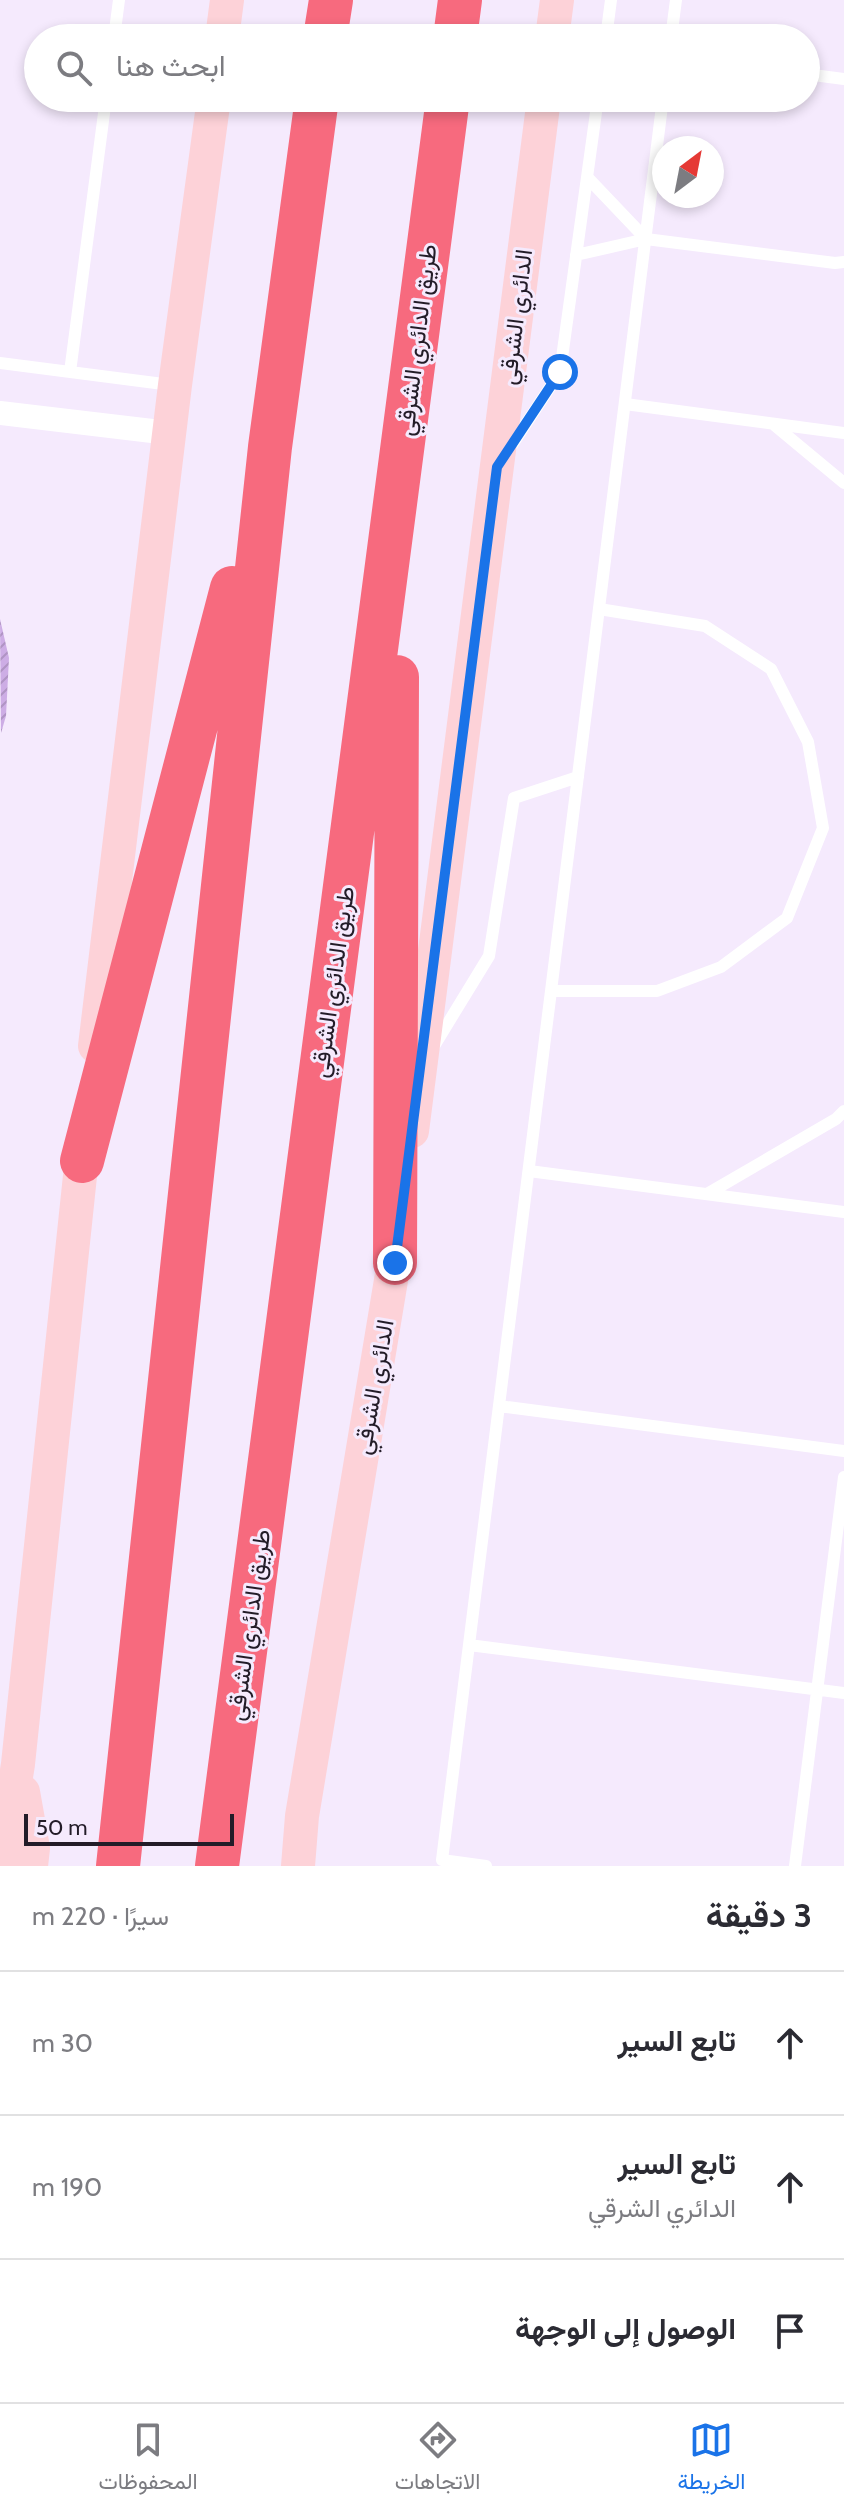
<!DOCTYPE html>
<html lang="ar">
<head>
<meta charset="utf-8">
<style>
	body { margin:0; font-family:Cabin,Vazirmatn,sans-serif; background:#f2f2f3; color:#2b2b33; direction:rtl }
	.compass { position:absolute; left:652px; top:136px; width:72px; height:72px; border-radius:50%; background:#fff; box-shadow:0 4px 12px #0003; rotate:32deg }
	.scale { position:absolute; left:24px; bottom:20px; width:210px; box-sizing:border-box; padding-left:8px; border:4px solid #231c28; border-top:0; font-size:22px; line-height:28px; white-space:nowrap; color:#231c28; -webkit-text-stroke:6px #f5eafd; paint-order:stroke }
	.stop { position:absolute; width:24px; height:24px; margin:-18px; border:6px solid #1a73e8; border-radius:50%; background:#fff }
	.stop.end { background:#1a73e8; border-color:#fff; box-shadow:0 2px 8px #0008 }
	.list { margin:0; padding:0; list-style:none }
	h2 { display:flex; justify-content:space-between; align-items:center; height:104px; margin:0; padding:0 32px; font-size:34px }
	h2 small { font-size:26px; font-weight:400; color:#7c7c81 }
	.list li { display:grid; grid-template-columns:52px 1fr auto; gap:24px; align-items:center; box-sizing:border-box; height:144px; padding:0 32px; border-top:2px solid #e1e1e2 }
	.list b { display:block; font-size:30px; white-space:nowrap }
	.list p { margin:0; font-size:26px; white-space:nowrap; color:#7c7c81 }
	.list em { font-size:26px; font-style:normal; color:#7c7c81 }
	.icon { flex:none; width:44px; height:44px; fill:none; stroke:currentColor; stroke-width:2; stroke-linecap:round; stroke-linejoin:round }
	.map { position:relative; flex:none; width:844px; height:1866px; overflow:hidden; direction:ltr }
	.search { position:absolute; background:#fff; box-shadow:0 4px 12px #0003; left:24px; right:24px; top:24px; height:88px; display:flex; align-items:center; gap:20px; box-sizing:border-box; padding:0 28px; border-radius:44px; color:#7c7c81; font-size:30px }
	.sheet { height:536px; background:#fff }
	nav { display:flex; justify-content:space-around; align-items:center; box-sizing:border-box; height:112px; border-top:2px solid #e1e1e2; background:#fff; font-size:22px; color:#7c7c81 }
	nav a { display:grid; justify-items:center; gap:4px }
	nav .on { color:#1a73e8 }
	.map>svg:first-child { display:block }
	.building { fill:url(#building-hatch) }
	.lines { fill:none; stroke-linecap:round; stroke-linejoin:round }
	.lane { stroke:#fff; stroke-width:12 }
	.street { stroke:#fff; stroke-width:24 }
	.secondary { stroke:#fdd2d8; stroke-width:34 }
	.highway { stroke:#f76a7e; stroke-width:44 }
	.route { stroke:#1a73e8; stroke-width:10 }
	.labels { text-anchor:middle; stroke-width:6; stroke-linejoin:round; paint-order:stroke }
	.street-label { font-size:24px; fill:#231c28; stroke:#f5eafd }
</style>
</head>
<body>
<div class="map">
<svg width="844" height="1866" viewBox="0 0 844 1866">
	<defs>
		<pattern id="building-hatch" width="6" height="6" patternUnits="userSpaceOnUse" patternTransform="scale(2)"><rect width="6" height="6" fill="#cdade5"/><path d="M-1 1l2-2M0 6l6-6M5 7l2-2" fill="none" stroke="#b094c4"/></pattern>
	</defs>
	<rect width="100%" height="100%" fill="#f5eafd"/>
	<path class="building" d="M 0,619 L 9,658 L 6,716 L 1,733 Z"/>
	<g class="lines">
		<path class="lane" d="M 114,38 L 119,0
			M 606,38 L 611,0
			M 671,38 L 676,0
			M 806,74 L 844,79
			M 646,239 L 835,263 L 844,262
			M 576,255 L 646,239 L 587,177
			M 0,363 L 171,385
			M 70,372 L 106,98
			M 625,404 L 844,433
			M 773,424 L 844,483
			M 510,448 L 560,372 L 598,98
			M 551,991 L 657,991 L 721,967 L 787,918 L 823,828 L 808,742 L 771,669 L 705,626 L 599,609
			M 434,1046 L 489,956 L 514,798 L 578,777
			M 529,1171 L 844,1212
			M 707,1194 L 836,1119 L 844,1111
			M 499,1406 L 844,1451
			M 469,1645 L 844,1693
			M 486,1866 L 442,1860 L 663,98
			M 795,1866 L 844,1477"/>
		<path class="street" d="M 0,413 L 169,433"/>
		<path class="secondary" d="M 222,38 L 227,0
			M 552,38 L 557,0
			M 95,1046 L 175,385 L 214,98
			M 412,1131 L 544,98
			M 23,1792 L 33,1848 L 31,1866
			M 2,1866 L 18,1764 L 84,1138
			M 298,1866 L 302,1816 L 398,1238"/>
		<path class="highway" d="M 325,38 L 331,0
			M 455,38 L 460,0
			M 82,1161 L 232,588
			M 395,1263 L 397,677
			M 118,1866 L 270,447 L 317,98
			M 217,1866 L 448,98"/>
	</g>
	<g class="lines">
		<path class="route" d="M 395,1263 L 497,467 L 560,372"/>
	</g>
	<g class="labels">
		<g class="street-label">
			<text transform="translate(516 317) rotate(-83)" y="8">الدائري الشرقي</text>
			<text transform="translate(417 340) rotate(-83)" y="8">طريق الدائري الشرقي</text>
			<text transform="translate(333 982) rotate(-82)" y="8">طريق الدائري الشرقي</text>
			<text transform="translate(374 1387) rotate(-80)" y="8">الدائري الشرقي</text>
			<text transform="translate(249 1625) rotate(-82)" y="8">طريق الدائري الشرقي</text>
		</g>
	</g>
</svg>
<svg class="compass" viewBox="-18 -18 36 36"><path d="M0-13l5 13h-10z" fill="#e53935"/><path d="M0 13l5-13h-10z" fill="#7c7c81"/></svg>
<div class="scale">50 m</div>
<div class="stop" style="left:560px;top:372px"></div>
<div class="stop end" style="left:395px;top:1263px"></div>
<div class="search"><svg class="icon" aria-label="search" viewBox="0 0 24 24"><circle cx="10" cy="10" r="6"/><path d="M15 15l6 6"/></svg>ابحث هنا</div>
</div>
<section class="sheet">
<h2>3 دقيقة<small>سيرًا · 220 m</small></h2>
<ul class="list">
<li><svg class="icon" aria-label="ahead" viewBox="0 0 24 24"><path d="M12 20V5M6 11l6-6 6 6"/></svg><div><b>تابع السير</b></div><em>30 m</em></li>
<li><svg class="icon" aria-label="ahead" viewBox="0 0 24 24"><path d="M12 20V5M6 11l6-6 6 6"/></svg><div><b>تابع السير</b><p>الدائري الشرقي</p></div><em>190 m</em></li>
<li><svg class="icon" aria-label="arrive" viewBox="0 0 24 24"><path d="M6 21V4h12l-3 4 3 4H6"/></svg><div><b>الوصول إلى الوجهة</b></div></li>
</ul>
</section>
<nav>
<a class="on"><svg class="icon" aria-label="map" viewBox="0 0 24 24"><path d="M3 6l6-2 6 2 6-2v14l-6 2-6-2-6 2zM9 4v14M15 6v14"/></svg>الخريطة</a>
<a><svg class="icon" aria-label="directions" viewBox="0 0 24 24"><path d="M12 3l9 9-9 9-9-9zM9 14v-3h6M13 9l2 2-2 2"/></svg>الاتجاهات</a>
<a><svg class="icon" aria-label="saved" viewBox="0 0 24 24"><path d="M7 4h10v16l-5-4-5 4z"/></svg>المحفوظات</a>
</nav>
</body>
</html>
